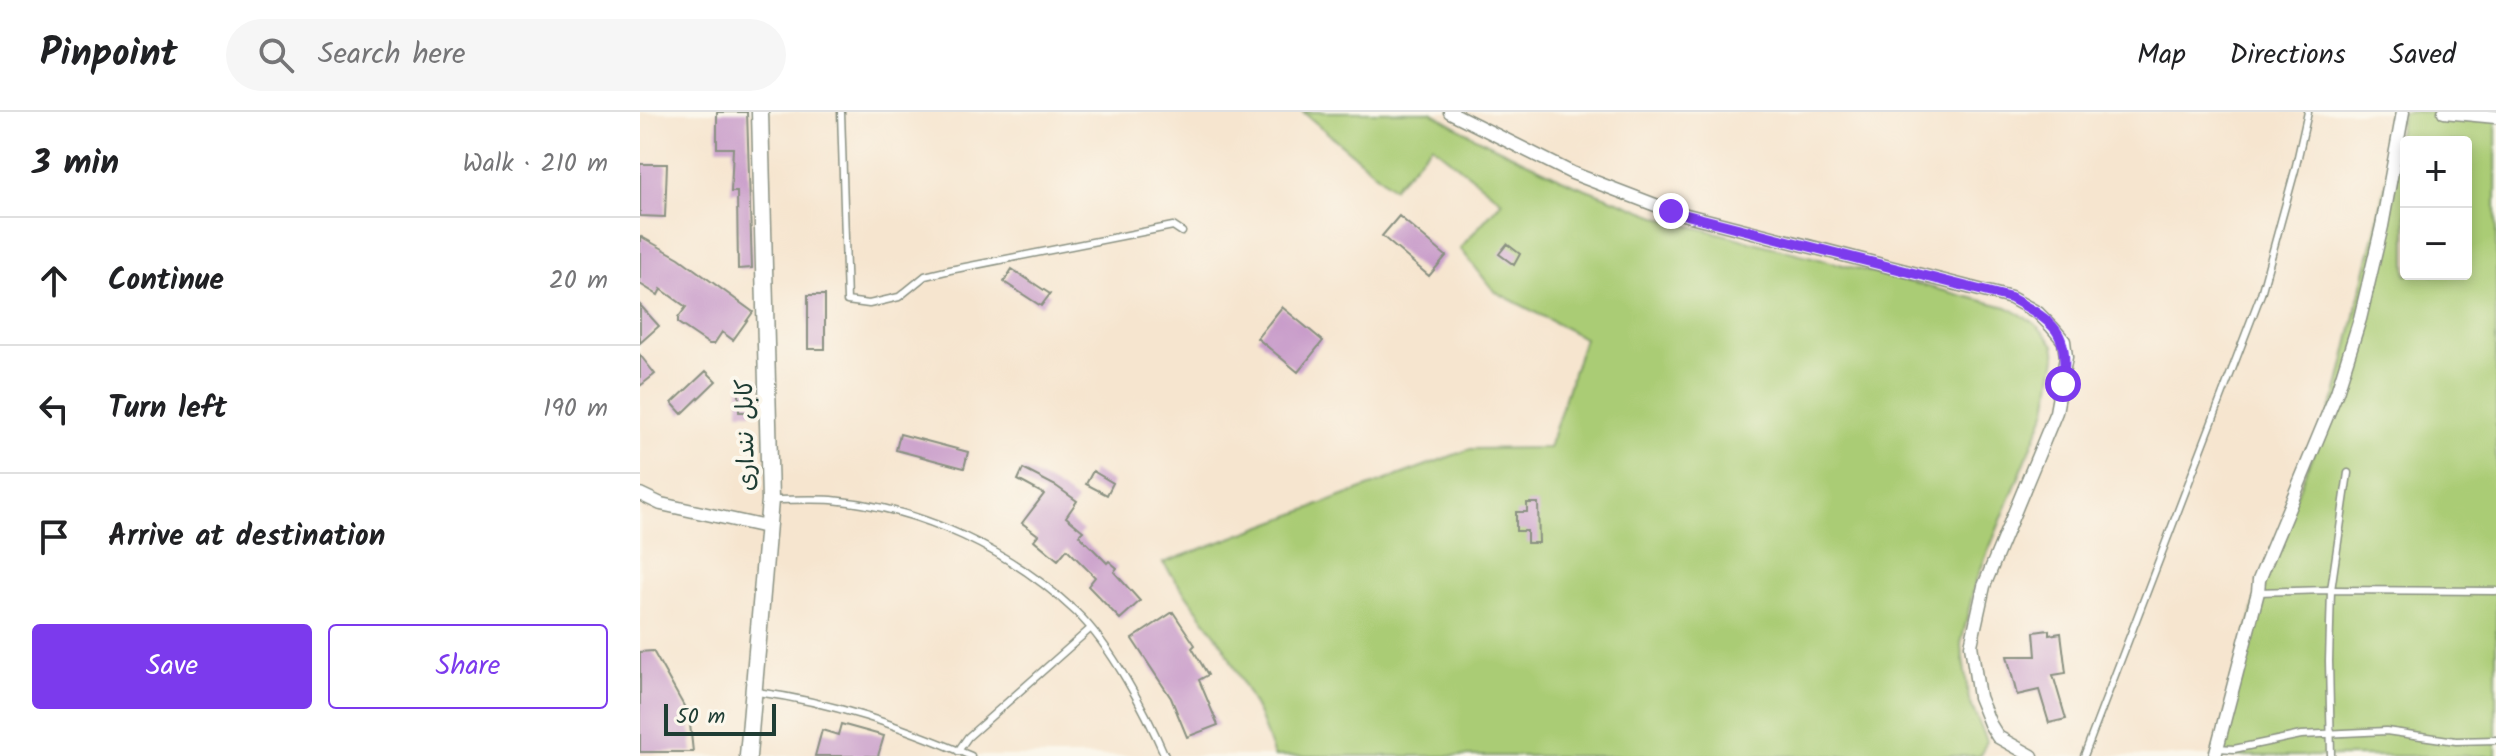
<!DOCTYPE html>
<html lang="en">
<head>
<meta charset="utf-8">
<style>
	body { margin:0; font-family:Kalam,"Playpen Sans Arabic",sans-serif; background:#f6f6f6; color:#202124 }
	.controls { position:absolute; right:24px; top:24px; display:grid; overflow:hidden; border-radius:8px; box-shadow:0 4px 12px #0003 }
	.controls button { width:72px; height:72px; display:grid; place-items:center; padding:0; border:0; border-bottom:2px solid #e0e0e0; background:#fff; color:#202124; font:40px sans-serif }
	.scale { position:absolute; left:24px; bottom:20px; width:112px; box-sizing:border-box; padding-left:8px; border:4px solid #1f3d34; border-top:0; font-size:22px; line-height:28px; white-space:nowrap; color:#1f3d34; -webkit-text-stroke:6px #fbf7ec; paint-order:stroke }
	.stop { position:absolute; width:24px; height:24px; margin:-18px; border:6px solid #7c3aed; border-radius:50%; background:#fff }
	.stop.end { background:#7c3aed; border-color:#fff; box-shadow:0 2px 8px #0008 }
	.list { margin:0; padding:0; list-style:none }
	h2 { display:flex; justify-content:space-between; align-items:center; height:104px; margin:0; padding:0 32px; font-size:34px }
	h2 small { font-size:26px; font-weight:400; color:#757577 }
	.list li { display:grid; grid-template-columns:52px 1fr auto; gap:24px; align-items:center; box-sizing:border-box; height:128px; padding:0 32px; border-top:2px solid #e0e0e0 }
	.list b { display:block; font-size:30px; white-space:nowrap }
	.list em { font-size:26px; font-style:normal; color:#757577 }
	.actions { display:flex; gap:16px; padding:24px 32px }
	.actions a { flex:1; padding:18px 0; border:2px solid #7c3aed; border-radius:8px; text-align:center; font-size:28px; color:#7c3aed }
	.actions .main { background:#7c3aed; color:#fff }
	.icon { flex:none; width:44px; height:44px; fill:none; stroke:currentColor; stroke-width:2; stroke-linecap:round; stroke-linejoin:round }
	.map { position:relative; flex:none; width:1856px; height:644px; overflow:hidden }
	header { display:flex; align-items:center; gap:48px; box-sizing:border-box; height:112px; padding:0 40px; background:#fff; border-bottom:2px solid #e0e0e0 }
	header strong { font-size:38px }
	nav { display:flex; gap:44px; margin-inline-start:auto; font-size:28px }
	.search { width:560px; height:72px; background:#f6f6f6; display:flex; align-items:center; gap:20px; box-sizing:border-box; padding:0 28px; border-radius:44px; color:#757577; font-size:30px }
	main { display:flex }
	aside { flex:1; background:#fff }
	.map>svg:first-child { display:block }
	.green { fill:#aacc74; stroke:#648454; stroke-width:2; fill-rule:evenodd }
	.building { fill:#c99dca }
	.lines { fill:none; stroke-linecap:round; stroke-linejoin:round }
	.service-casing { stroke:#8a9182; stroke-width:9 }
	.minor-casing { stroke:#8a9182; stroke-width:15 }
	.tertiary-casing { stroke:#8a9182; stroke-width:19 }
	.service { stroke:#fff; stroke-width:6 }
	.minor { stroke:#fff; stroke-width:12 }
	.tertiary { stroke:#fff; stroke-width:16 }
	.route { stroke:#7c3aed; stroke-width:10 }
	.labels { text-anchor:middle; stroke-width:8; stroke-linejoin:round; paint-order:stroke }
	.street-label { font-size:24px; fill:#1f3d34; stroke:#fbf7ec }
</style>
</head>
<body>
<header>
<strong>Pinpoint</strong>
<div class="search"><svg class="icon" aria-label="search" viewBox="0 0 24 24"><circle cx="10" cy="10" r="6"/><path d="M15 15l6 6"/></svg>Search here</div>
<nav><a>Map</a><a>Directions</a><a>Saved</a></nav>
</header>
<main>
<aside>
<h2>3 min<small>Walk · 210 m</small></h2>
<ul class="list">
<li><svg class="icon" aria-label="ahead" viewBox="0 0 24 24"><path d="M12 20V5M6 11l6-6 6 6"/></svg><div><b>Continue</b></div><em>20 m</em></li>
<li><svg class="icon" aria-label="left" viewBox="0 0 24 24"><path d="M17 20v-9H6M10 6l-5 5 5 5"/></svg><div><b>Turn left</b></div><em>190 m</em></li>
<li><svg class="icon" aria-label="arrive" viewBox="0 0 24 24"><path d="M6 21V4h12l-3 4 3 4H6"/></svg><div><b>Arrive at destination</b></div></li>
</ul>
<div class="actions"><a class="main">Save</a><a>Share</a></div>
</aside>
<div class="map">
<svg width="1856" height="644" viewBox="0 0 1856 644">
	<rect width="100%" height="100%" fill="#fbf7ec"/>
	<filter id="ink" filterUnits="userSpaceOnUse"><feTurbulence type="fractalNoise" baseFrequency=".0125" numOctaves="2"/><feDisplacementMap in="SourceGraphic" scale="16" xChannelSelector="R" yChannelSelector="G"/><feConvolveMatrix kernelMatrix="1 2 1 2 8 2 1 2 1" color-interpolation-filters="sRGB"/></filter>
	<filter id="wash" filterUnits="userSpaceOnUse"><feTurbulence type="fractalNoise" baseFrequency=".006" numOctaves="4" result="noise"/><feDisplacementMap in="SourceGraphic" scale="32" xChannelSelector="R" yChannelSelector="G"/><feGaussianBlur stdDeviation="1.8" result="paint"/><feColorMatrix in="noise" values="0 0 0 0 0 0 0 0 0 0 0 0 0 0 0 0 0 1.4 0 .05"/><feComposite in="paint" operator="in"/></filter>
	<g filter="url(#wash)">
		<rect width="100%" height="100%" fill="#f6e5cf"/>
		<path class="green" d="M 663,0 L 791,0 L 835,25 L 928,70 L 1027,108 L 1367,195 L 1392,209 L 1405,222 L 1414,233 L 1416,245 L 1407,297 L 1335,471 L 1321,532 L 1329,588 L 1347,629 L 1340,644 L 634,644 L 619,603 L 583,533 L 523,451 L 830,337 L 909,336 L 944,226 L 854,179 L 820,136 L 862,89 L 792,33 L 753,76 Z
			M 1763,0 L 1804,0 L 1856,5 L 1856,644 L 1575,644 L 1618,480 L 1697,280 ZM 1766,30 L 1826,30 L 1826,162 L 1766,162 Z"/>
		<g id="blocks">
			<path class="building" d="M 77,0 L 107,0 L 112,156 L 98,157 L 97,80 L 91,80 L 93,36 L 77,36 Z
				M 0,52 L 27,52 L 25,105 L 0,104 Z
				M 759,104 L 806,144 L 789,164 L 742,124 Z
				M 0,124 L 39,146 L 113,200 L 93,228 L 82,220 L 74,232 L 69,232 L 38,211 L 38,206 L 46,195 L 21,177 L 18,183 L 0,172 Z
				M 867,132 L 880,142 L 874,153 L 859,142 Z
				M 372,157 L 410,182 L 401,194 L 364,170 Z
				M 168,183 L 185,183 L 185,237 L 168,237 Z
				M 0,193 L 19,214 L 0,231 Z
				M 642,195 L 683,229 L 658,260 L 617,226 Z
				M 0,243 L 15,262 L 0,274 Z
				M 66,259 L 76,269 L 42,302 L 32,291 Z
				M 99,271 L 112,271 L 112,300 L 99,300 Z
				M 260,322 L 328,340 L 324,356 L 256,338 Z
				M 383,357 L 416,374 L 437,389 L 426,405 L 443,419 L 439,423 L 467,451 L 469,449 L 477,456 L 474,460 L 500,489 L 480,507 L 448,474 L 455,465 L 427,437 L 418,448 L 394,428 L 398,423 L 382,411 L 404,382 L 378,368 Z
				M 453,359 L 473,371 L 467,383 L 446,372 Z
				M 887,391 L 898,391 L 899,431 L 887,431 L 887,419 L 876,419 L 876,400 L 887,400 Z
				M 533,500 L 555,533 L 552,536 L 568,563 L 559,568 L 578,613 L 547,625 L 531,586 L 492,527 Z
				M 1409,518 L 1409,523 L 1421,521 L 1426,561 L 1413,563 L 1426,607 L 1409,611 L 1399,578 L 1377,583 L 1367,544 L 1396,544 L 1394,520 Z
				M 13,539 L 49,603 L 53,640 L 0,640 L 0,540 Z
				M 201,612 L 244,624 L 238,644 L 175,644 L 182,618 L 198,623 Z"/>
		</g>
	</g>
	<g filter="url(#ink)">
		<use href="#blocks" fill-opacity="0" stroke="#8a9182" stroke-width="2"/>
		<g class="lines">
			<g class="service-casing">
				<path id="service" d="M 201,0 L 207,189 L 229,192 L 259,185 L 285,164 L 310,158 L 533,114 L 542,120
					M 131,388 C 151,388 172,387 192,388 C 282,396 370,438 436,500 C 471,533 506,600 525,644
					M 1618,480 L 1687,478 L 1856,479
					M 117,580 C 192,590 261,614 331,644
					M 1577,636 L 1594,637 L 1661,623 L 1746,619 L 1816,629 L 1856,628
					M 318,639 L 328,625 L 450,517
					M 1444,644 L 1621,182 L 1655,58 L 1668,0
					M 1691,644 L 1689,549 L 1691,478 L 1708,361"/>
			</g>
			<g class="minor-casing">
				<path id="minor" d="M 810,0 L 932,61 L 1031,99 L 1371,186 L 1398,201 L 1412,215 L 1424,229 L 1426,245 L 1416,300 L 1344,474 L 1331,533 L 1339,585 L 1350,612 L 1358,625 L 1392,644
					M 1804,0 L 1856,5
					M 0,382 L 21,392 L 126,415
					M 1575,644 L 1618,480 L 1619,468 L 1697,280 L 1720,207 L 1742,114 L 1763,0"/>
			</g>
			<g class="tertiary-casing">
				<path id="tertiary" d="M 108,644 L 130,388 L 120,0"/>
			</g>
			<use href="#service" class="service"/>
			<use href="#minor" class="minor"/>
			<use href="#tertiary" class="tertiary"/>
		</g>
	</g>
	<g class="lines" filter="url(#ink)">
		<path class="route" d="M 1031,99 L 1371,186 C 1416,211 1429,219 1423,272"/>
	</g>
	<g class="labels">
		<g class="street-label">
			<text transform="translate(105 323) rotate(-91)" y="8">کابل ننداری</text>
		</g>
	</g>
</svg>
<div class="controls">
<button>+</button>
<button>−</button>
</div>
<div class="scale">50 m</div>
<div class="stop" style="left:1423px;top:272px"></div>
<div class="stop end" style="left:1031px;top:99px"></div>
</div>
</main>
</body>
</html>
